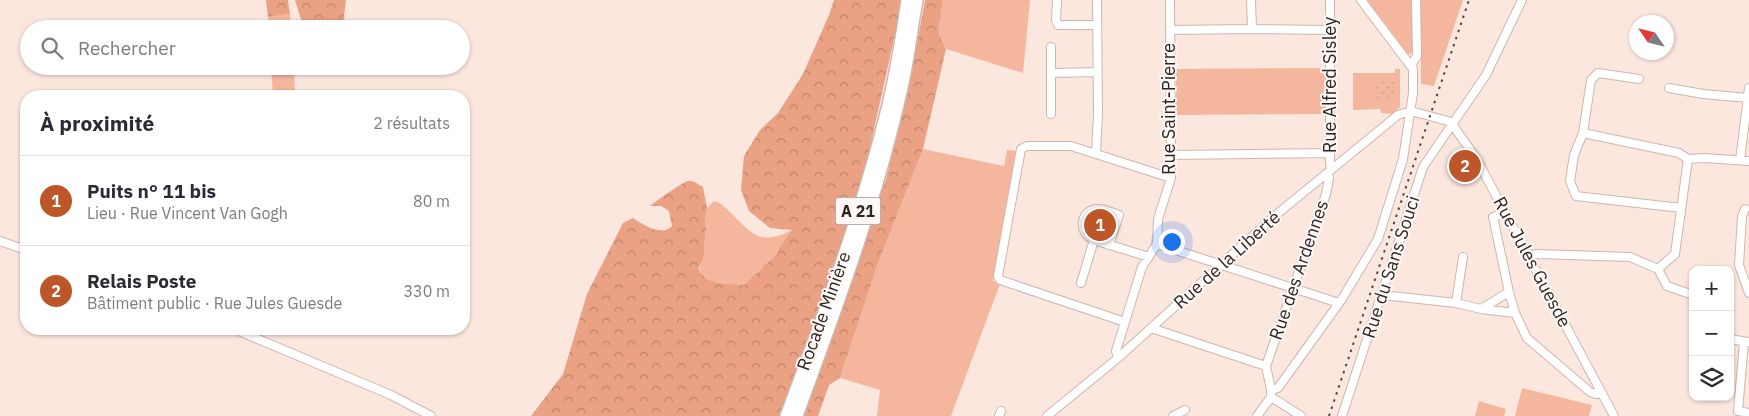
<!DOCTYPE html>
<html lang="fr">
<head>
<meta charset="utf-8">
<style>
	body { margin:0; font-family:"IBM Plex Sans",sans-serif; background:#f7f7f7; color:#2b2b33 }
	.controls { position:absolute; right:15px; bottom:15px; display:grid; overflow:hidden; border-radius:10px; box-shadow:0 1px 4px #0004 }
	.controls button { width:45px; height:45px; display:grid; place-items:center; padding:0; border:0; border-bottom:1px solid #e1e1e2; background:#fff; color:#2b2b33; font:25px sans-serif }
	.compass { position:absolute; left:1629px; top:15px; width:45px; height:45px; border-radius:50%; background:#fff; box-shadow:0 1px 4px #0004; rotate:305deg }
	.you { position:absolute; left:1171px; top:241px; width:18px; height:18px; margin:-12px; border:4px solid #fff; border-radius:50%; background:#1a73e8; box-shadow:0 0 0 8px #1a73e833 }
	.badge { display:grid; place-items:center; width:32px; height:32px; border-radius:50%; background:#bd572a; color:#fff; font-size:16px; font-weight:700 }
	.pin { position:absolute; translate:-50% -50%; border:2px solid #fff; box-shadow:0 1px 5px #0006 }
	.list { margin:0; padding:0; list-style:none }
	h2 { display:flex; justify-content:space-between; align-items:center; height:65px; margin:0; padding:0 20px; font-size:21px }
	h2 small { font-size:16px; font-weight:400; color:#7c7c81 }
	.list li { display:grid; grid-template-columns:32px 1fr auto; gap:15px; align-items:center; box-sizing:border-box; height:90px; padding:0 20px; border-top:1px solid #e1e1e2 }
	.list b { display:block; font-size:19px; white-space:nowrap }
	.list p { margin:0; font-size:16px; white-space:nowrap; color:#7c7c81 }
	.list em { font-size:16px; font-style:normal; color:#7c7c81 }
	.icon { flex:none; width:28px; height:28px; fill:none; stroke:currentColor; stroke-width:2; stroke-linecap:round; stroke-linejoin:round }
	.map { position:relative; flex:none; width:1749px; height:416px; overflow:hidden }
	.search { position:absolute; background:#fff; box-shadow:0 1px 4px #0004; left:20px; top:20px; width:450px; height:55px; display:flex; align-items:center; gap:12px; box-sizing:border-box; padding:0 18px; border-radius:28px; color:#7c7c81; font-size:19px }
	.panel { position:absolute; background:#fff; box-shadow:0 1px 4px #0004; left:20px; top:90px; width:450px; height:245px; border-radius:20px }
	.map>svg:first-child { display:block }
	.grass { fill:#f5b69e }
	.forest { fill:url(#forest-crowns) }
	.park { fill:url(#park-dots) }
	.lines { fill:none; stroke-linecap:round; stroke-linejoin:round }
	.minor-casing { stroke:#ceb6ac; stroke-width:10 }
	.highway-casing { stroke:#ceb6ac; stroke-width:14 }
	.minor { stroke:#fff; stroke-width:8 }
	.highway { stroke:#fff; stroke-width:11 }
	.rail { stroke:#524742; stroke-width:2; stroke-dasharray:2.5 5; stroke-linecap:butt }
	.labels { text-anchor:middle; stroke-width:4; stroke-linejoin:round; paint-order:stroke }
	.shield { fill:#fdf8f6; stroke:#6c6461; stroke-width:1 }
	.shield-label { font-size:16px; font-weight:bold; fill:#2e2521 }
	.street-label { font-size:18px; fill:#2e2521; stroke:#fdf8f6 }
</style>
</head>
<body>
<div class="map">
<svg width="1749" height="416" viewBox="0 0 1749 416">
	<defs>
		<pattern id="forest-crowns" width="20" height="18" patternUnits="userSpaceOnUse" patternTransform="scale(1.25)"><rect width="20" height="18" fill="#eaa184"/><path d="M2 6a3 3 0 1 1 6 0M12 15a3 3 0 1 1 6 0" fill="none" stroke="#be836c"/></pattern>
		<pattern id="park-dots" width="8" height="8" patternUnits="userSpaceOnUse" patternTransform="scale(1.25)"><rect width="8" height="8" fill="#f5b69e"/><path d="M2 2h.1M6 6h.1" fill="none" stroke="#d29c88" stroke-width="1.8" stroke-linecap="round"/></pattern>
	</defs>
	<rect width="100%" height="100%" fill="#fce7df"/>
	<path class="grass" d="M 943,0 L 1030,0 L 1023,73 L 946,49 L 938,32 Z
		M 1367,0 L 1412,0 L 1413,51 L 1411,54 L 1408,54 Z
		M 1421,0 L 1463,0 L 1434,86 L 1421,84 Z
		M 290,14 L 291,29 L 269,29 L 268,17 Z
		M 271,66 L 294,66 L 295,96 L 273,96 Z
		M 1325,68 L 1325,114 L 1176,115 L 1176,69 Z
		M 1395,69 L 1400,69 L 1400,107 L 1392,114 L 1381,113 L 1380,109 L 1353,110 L 1353,73 L 1395,73 Z
		M 923,149 L 1004,166 L 1007,150 L 1016,151 L 993,281 L 1000,284 L 951,416 L 877,416 L 880,390 L 840,378 L 877,266 Z
		M 714,201 C 721,203 725,207 730,212 C 753,235 759,246 792,230 L 780,246 L 777,254 L 744,285 C 727,283 705,286 698,266 L 703,260 L 706,229 L 705,218 L 707,208 Z
		M 1097,211 L 1114,217 L 1115,220 L 1107,241 C 1093,236 1089,237 1085,222 L 1089,215 Z
		M 1522,388 L 1592,405 L 1589,416 L 1515,416 Z
		M 1479,401 L 1506,409 L 1504,416 L 1475,416 Z"/>
	<path class="forest" d="M 266,0 L 288,0 L 290,14 L 268,17 Z
		M 295,0 L 346,0 L 344,16 L 346,29 L 304,29 Z
		M 834,0 L 901,0 L 899,16 L 867,161 L 844,242 L 780,416 L 531,416 L 563,374 L 587,294 L 623,223 L 633,218 C 643,225 662,237 672,226 L 669,211 L 661,206 L 650,206 C 656,201 683,182 688,181 C 694,180 699,185 703,187 L 707,208 L 705,218 L 706,229 L 703,260 L 698,267 C 705,286 727,283 744,285 L 777,254 L 780,246 L 792,230 L 770,228 L 749,211 L 741,190 L 744,156 L 760,130 L 778,113 L 803,74 L 829,15 Z
		M 925,0 L 943,0 L 938,32 L 946,49 L 923,149 L 877,266 L 840,378 L 829,385 L 818,416 L 804,416 L 886,179 L 909,87 Z
		M 312,66 L 347,66 L 345,74 L 314,71 Z"/>
	<path class="park" d="M 1377,82 L 1394,82 L 1394,100 L 1377,100 Z"/>
	<g class="lines">
		<g class="minor-casing">
			<path id="minor" d="M 1057,0 L 1056,20 L 1058,25 L 1097,25
				M 1251,0 L 1252,29
				M 1330,0 L 1330,165 L 1332,168
				M 1170,30 L 1252,29 L 1329,30
				M 1051,47 L 1051,114
				M 1411,65 L 1417,56 L 1416,0
				M 1051,73 L 1097,72
				M 1639,79 L 1598,73 L 1591,80 L 1583,133 L 1574,155 L 1570,181 L 1576,196 L 1681,208
				M 1669,88 L 1703,94 L 1748,98
				M 1583,133 L 1679,153 L 1688,159 L 1704,158 L 1749,161
				M 1096,154 L 1098,114 L 1097,0
				M 1170,155 L 1330,153
				M 1740,160 L 1749,88
				M 1745,209 L 1742,216 L 1739,265 L 1749,293
				M 1506,213 L 1493,217 L 1509,292 L 1515,313 L 1527,338 L 1590,392 L 1596,394 L 1601,393
				M 0,241 L 26,250
				M 1157,244 L 1339,303
				M 1109,245 L 1119,215 C 1113,213 1105,209 1099,209 C 1081,208 1076,232 1094,240 L 1149,257
				M 1529,255 L 1538,254 L 1630,257 L 1658,269 L 1667,286 L 1693,295
				M 1658,269 L 1675,254 L 1688,159
				M 1081,283 L 1094,240
				M 1382,295 L 1456,303 L 1481,309 L 1515,313
				M 1456,303 L 1463,257
				M 1481,309 L 1509,292
				M 1125,322 L 1000,280 L 998,276 L 1021,149 L 1027,146 L 1071,146 L 1171,178
				M 1151,328 L 1266,366 L 1271,390
				M 234,329 L 391,395 L 431,416
				M 1730,339 L 1748,342
				M 1744,342 L 1738,411 L 1749,413
				M 1118,358 L 1116,351 L 1142,267 L 1157,244 L 1158,219 L 1171,178 L 1170,0
				M 1266,366 L 1326,194 L 1329,178 L 1327,173
				M 1271,397 L 1271,390 L 1278,388 L 1342,299 L 1378,239 L 1403,159 L 1413,93 L 1413,69 L 1361,0
				M 1271,397 L 1301,416
				M 999,416 L 1001,411
				M 1047,416 L 1118,358 L 1277,214 L 1398,115 L 1411,111 L 1448,121 L 1452,124 L 1476,158 L 1614,416
				M 1173,416 L 1185,410
				M 1257,416 L 1271,397
				M 1342,416 L 1423,167 L 1486,75 L 1522,0"/>
		</g>
		<g class="highway-casing">
			<path id="highway" d="M 786,416 C 824,314 862,211 888,105 C 896,70 902,35 907,0
				M 797,416 C 837,307 878,197 903,83 C 909,56 912,27 917,0"/>
		</g>
		<use href="#minor" class="minor"/>
		<use href="#highway" class="highway"/>
		<path class="rail" d="M 1329,416 L 1469,0"/>
	</g>
	<g class="labels">
		<rect class="shield" x="835.5" y="197.5" width="45" height="27" rx="4"/>
		<g class="shield-label">
			<text x="858" y="217">A 21</text>
		</g>
		<g class="street-label">
			<text transform="translate(1330 85) rotate(-90)" y="6">Rue Alfred Sisley</text>
			<text transform="translate(1169 109) rotate(-90)" y="6">Rue Saint-Pierre</text>
			<text transform="translate(1227 260) rotate(-42)" y="6">Rue de la Liberté</text>
			<text transform="translate(1532 262) rotate(62)" y="6">Rue Jules Guesde</text>
			<text transform="translate(1391 267) rotate(-72)" y="6">Rue du Sans Souci</text>
			<text transform="translate(1299 270) rotate(-71)" y="6">Rue des Ardennes</text>
			<text transform="translate(824 311) rotate(-70)" y="6">Rocade Minière</text>
		</g>
	</g>
</svg>
<div class="controls">
<button>+</button>
<button>−</button>
<button><svg class="icon" aria-label="layers" viewBox="0 0 24 24"><path d="M12 4l9 5-9 5-9-5zM3 14l9 5 9-5"/></svg></button>
</div>
<svg class="compass" viewBox="-18 -18 36 36"><path d="M0-13l5 13h-10z" fill="#e53935"/><path d="M0 13l5-13h-10z" fill="#7c7c81"/></svg>
<div class="you"></div>
<div class="pin badge" style="left:1100px;top:225px">1</div>
<div class="pin badge" style="left:1465px;top:166px">2</div>
<div class="search"><svg class="icon" aria-label="search" viewBox="0 0 24 24"><circle cx="10" cy="10" r="6"/><path d="M15 15l6 6"/></svg>Rechercher</div>
<section class="panel">
<h2>À proximité<small>2 résultats</small></h2>
<ul class="list">
<li><span class="badge">1</span><div><b>Puits n° 11 bis</b><p>Lieu · Rue Vincent Van Gogh</p></div><em>80 m</em></li>
<li><span class="badge">2</span><div><b>Relais Poste</b><p>Bâtiment public · Rue Jules Guesde</p></div><em>330 m</em></li>
</ul>
</section>
</div>
</body>
</html>
